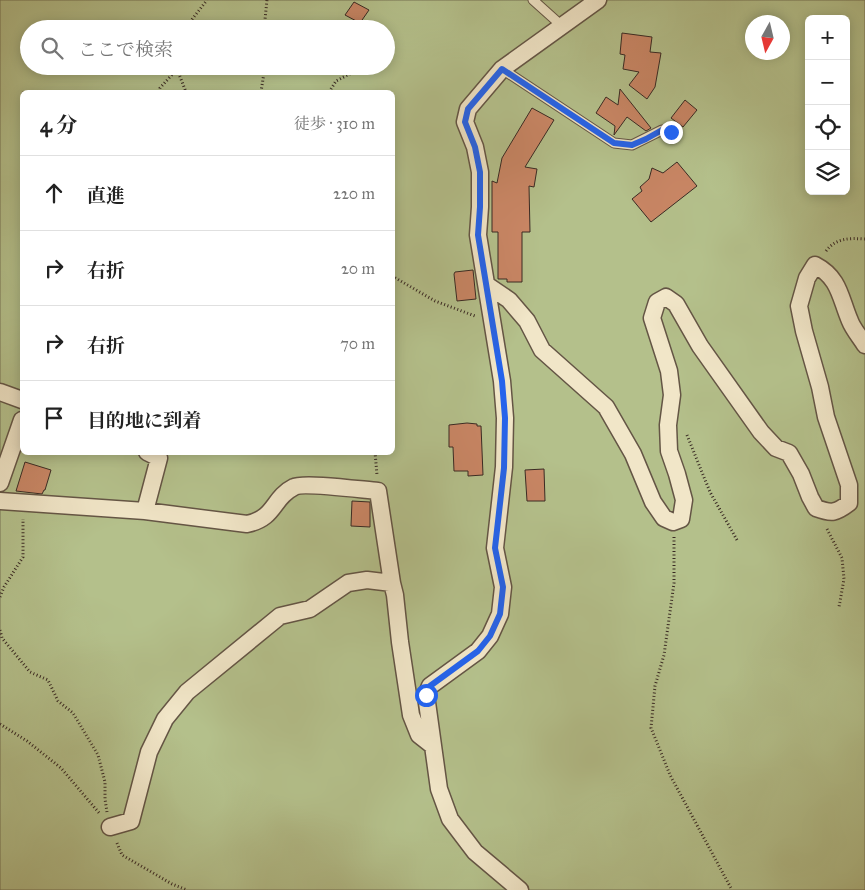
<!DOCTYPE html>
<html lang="ja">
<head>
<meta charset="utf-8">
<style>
	body { margin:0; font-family:"IM FELL Great Primer","Noto Serif JP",serif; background:#f2f2f2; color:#222 }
	.controls { position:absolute; right:15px; top:15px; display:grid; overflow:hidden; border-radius:8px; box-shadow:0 2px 12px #0003 }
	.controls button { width:45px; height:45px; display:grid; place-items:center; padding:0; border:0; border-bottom:1px solid #e0e0e0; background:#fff; color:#222; font:25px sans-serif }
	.compass { position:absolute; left:745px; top:15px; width:45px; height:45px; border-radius:50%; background:#fff; box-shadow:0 2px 12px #0003; rotate:188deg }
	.stop { position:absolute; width:15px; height:15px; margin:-11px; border:4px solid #2563eb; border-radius:50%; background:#fff }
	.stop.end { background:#2563eb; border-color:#fff; box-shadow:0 1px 5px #0008 }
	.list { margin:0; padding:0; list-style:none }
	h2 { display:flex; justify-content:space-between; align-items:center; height:65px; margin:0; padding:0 20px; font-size:21px }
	h2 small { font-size:16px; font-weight:400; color:#767676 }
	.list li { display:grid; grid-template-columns:32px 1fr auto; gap:15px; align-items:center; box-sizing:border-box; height:75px; padding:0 20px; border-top:1px solid #e0e0e0 }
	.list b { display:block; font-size:19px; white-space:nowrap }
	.list em { font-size:16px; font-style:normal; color:#767676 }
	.icon { flex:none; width:28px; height:28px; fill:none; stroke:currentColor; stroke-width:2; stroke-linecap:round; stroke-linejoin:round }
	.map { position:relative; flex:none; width:865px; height:890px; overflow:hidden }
	.search { position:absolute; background:#fff; box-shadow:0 2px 12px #0003; left:20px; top:20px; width:375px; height:55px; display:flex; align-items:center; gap:12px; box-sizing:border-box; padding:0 18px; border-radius:28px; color:#767676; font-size:19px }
	.panel { position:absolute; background:#fff; box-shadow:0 2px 12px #0003; left:20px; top:90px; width:375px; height:365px; border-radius:8px }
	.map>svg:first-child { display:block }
	.green { fill:#b4c08b; stroke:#767457; fill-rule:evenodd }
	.building { fill:#c98665; stroke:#382923 }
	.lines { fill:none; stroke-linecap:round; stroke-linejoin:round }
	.lane-casing { stroke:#645545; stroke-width:11 }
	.street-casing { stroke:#645545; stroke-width:19 }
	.path { stroke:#382923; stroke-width:3; stroke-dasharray:1 2.5; stroke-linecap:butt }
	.lane { stroke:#f1e6c8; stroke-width:9 }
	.street { stroke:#f1e6c8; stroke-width:16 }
	.route { stroke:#2563eb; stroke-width:6 }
</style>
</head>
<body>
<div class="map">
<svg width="865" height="890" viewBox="0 0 865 890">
	<rect width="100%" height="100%" fill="#e9d9ab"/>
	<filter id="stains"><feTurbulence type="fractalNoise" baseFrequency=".004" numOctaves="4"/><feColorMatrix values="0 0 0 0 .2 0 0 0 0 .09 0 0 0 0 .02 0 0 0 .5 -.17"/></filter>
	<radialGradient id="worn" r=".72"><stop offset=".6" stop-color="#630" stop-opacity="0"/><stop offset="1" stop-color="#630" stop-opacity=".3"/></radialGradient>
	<path class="green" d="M 0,0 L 865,0 L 865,890 L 0,890 ZM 809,19 L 846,19 L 846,191 L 809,191 ZM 752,22 L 782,22 L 782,52 L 752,52 ZM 29,29 L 386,29 L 386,66 L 29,66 ZM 22,92 L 392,92 L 392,452 L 22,452 Z"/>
	<path class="building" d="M 354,2 L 369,10 L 360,23 L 345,15 Z
		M 622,33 L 652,37 L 650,52 L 661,53 L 655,87 L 647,99 L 629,85 L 639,72 L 623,69 L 625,55 L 620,54 Z
		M 620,89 L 651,128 L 646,131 L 627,117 L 614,135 L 615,126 L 596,113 L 606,97 L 618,105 Z
		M 685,100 L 697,110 L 683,127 L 671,118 Z
		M 532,108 L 554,120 L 525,167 L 537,169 L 534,187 L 529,186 L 530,232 L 522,232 L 522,282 L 507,282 L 507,279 L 498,279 L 498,232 L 492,232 L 492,181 L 497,183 L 502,158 Z
		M 677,162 L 697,186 L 651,222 L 632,199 L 642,191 L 640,187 L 649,179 L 652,168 L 663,173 Z
		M 473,270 L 476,299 L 457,301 L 454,274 L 455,272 Z
		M 467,423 L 477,424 L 477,426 L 481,426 L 483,475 L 468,476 L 468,471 L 454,471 L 453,447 L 449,447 L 449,425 Z
		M 25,462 L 51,470 L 45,490 L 44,490 L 42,494 L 16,491 Z
		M 544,469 L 545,501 L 527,501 L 525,470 Z
		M 352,501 L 370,502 L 370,527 L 351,526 Z"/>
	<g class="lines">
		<g class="lane-casing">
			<path id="lane" d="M 533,0 L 562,26
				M 502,69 L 614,143 L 632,145 L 662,130 L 671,133"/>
		</g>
		<g class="street-casing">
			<path id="street" d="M 487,285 L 509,300 L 527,321 L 542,350 L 606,407 L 633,454 L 653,502 L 664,518 L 673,522 L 681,519 L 684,500 L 677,474 L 669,451 L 668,425 L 672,395 L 669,371 L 652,318 L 657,302 L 666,297 L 676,304 L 700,346 L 761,432 L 776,448 L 789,453 L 801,474 L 810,497 L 816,508 C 832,514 836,513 849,503 L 849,485 L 826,417 L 820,387 L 804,331 L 799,306 L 807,278 L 815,265 C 840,278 840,298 850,321 C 853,329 860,337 865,345
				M 0,392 L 22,400
				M 0,483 L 22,420
				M 0,501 L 145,511 L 247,524 C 276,518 272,498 294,487 C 303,482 364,490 378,491 L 392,583
				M 145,511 L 159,458 L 147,452
				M 110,827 L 131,821 L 149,752 L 165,719 L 187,692 L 280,616 L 310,609 L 348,583 L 367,580 L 392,583 L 395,595 L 400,642 L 411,715 L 419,735 L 433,746
				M 520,890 L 475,852 L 450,819 L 439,789 L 426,695 L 430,686 L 478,651 L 490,636 L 500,614 L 503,587 L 495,548 L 504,467 L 505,418 L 502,381 L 478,235 L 480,207 L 480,172 L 475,147 L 465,122 L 468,109 L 502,69 L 598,0"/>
		</g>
		<path class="path" d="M 188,29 L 190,22 L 207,0
			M 264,29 L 267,0
			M 177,66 L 177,69 L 186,92
			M 159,92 L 160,88 L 177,69
			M 261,92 L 265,66
			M 329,92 L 336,81 L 359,69
			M 826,251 C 836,238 849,238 865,239
			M 392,276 L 435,301 L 475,316
			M 687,435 L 710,492 L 737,540
			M 375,452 L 377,475
			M 827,529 L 842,558 L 844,579 L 839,607
			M 674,537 L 674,583 L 664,655 L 655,686 L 651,728 L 670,775 L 732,890
			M 0,597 L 4,587 L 23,557 L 23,519
			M 0,630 L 2,638 L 30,672 L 48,680 L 58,701 L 73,713 L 98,755 L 105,782 L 105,799 L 107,812
			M 0,724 L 27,741 L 61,768 L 100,814
			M 117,843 L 122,855 L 172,884 L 187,890"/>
		<use href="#lane" class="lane"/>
		<use href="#street" class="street"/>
	</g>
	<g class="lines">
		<path class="route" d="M 426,695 L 430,686 L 478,651 L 490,636 L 500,614 L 503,587 L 495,548 L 504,468 L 505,418 L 502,381 L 478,235 L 480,207 L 480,172 L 475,147 L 465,122 L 468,109 L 502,69 L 614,143 L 632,145 L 646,139 L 662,130 L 671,132"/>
	</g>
	<rect width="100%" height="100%" filter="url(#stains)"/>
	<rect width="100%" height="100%" fill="url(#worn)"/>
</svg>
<div class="controls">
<button>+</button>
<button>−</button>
<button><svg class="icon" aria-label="locate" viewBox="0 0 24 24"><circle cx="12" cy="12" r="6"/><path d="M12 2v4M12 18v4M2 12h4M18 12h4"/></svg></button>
<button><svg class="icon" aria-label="layers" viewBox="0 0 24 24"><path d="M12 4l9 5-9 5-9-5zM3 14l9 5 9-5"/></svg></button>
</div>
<svg class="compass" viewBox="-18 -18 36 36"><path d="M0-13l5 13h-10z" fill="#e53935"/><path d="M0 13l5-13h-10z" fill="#767676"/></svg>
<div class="stop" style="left:426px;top:695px"></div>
<div class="stop end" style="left:671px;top:132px"></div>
<div class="search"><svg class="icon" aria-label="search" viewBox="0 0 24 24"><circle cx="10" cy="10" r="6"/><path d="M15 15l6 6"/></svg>ここで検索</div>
<section class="panel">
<h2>4 分<small>徒歩 · 310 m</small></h2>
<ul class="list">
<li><svg class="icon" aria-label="ahead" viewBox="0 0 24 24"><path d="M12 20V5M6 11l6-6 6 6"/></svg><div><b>直進</b></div><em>220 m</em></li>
<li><svg class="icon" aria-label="right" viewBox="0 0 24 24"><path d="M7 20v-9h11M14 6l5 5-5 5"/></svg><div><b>右折</b></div><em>20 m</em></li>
<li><svg class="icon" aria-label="right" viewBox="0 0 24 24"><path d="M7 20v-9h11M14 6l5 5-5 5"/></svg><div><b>右折</b></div><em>70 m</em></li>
<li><svg class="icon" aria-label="arrive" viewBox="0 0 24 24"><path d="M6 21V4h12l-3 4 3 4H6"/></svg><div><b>目的地に到着</b></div></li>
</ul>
</section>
</div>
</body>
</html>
